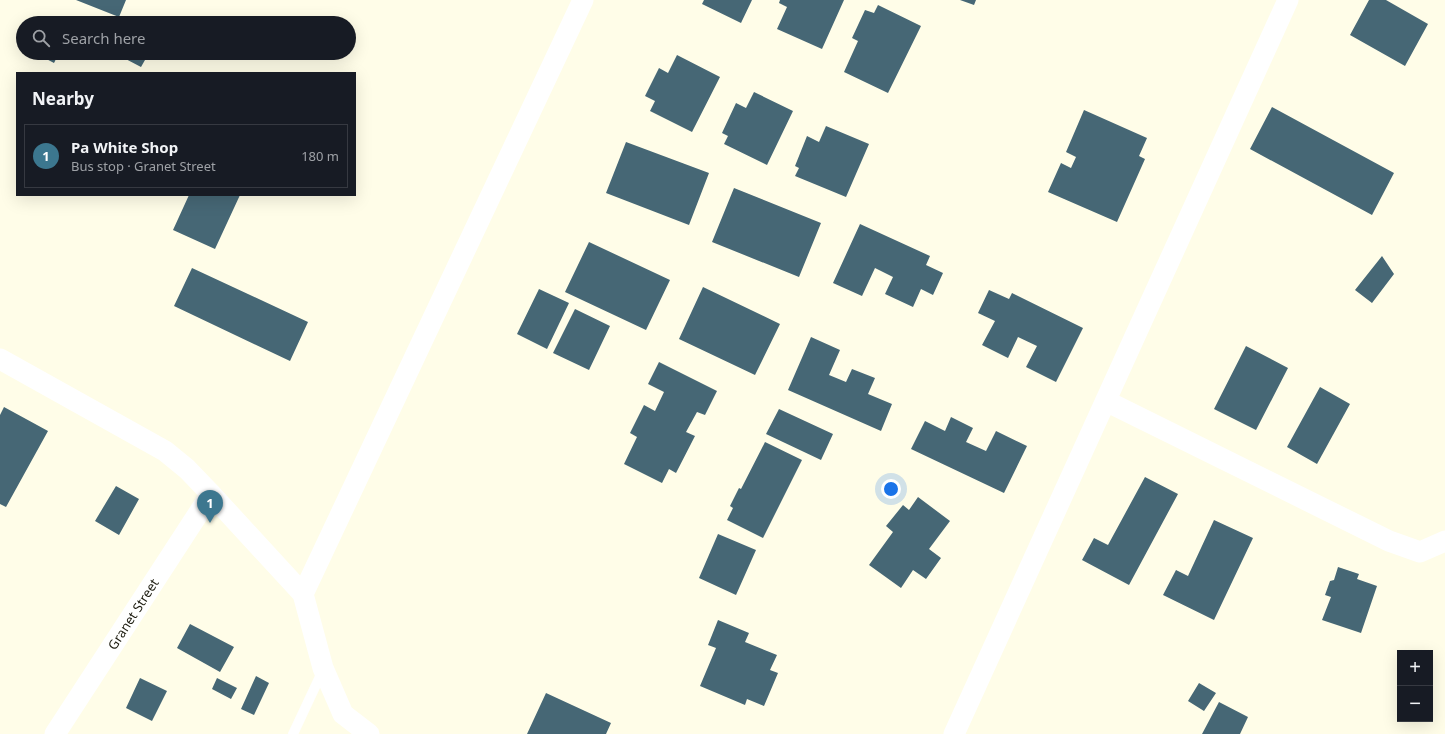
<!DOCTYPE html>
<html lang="en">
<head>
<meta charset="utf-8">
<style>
	body { margin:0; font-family:"Noto Sans",sans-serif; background:#20242c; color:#f1f3f6 }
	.controls { position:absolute; right:12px; bottom:12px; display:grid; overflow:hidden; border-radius:0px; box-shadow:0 4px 16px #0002 }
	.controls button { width:36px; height:36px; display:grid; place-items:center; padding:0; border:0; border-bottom:1px solid #363941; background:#171b24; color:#f1f3f6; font:20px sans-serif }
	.you { position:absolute; left:891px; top:489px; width:14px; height:14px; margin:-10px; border:3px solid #fff; border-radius:50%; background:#1a73e8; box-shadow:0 0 0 6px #1a73e833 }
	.badge { display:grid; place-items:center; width:26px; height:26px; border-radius:50%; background:#3c778f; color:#fff; font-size:13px; font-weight:700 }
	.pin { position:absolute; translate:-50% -33px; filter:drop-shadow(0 1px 2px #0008) }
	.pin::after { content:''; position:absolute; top:21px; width:14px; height:12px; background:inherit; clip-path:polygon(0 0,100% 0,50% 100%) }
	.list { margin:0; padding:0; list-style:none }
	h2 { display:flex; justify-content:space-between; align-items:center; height:52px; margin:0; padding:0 16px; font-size:17px }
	h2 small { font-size:13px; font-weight:400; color:#9ea1a6 }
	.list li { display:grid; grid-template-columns:26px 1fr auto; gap:12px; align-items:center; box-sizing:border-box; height:64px; margin:0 8px 8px; padding:0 8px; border:1px solid #363941; border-radius:0px }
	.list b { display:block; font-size:15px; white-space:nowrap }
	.list p { margin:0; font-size:13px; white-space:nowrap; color:#9ea1a6 }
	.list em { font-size:13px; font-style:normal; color:#9ea1a6 }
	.icon { flex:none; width:22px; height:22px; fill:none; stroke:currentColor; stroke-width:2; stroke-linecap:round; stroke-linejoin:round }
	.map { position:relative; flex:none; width:1445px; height:734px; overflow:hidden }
	.search { position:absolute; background:#171b24; box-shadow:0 4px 16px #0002; left:16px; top:16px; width:340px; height:44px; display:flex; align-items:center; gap:10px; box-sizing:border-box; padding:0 14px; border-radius:22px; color:#9ea1a6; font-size:15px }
	.panel { position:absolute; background:#171b24; box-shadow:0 4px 16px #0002; left:16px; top:72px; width:340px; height:124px; border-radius:0px }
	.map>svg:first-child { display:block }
	.building { fill:#466775 }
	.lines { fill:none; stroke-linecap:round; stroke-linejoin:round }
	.lane { stroke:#fff; stroke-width:10 }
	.street { stroke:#fff; stroke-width:21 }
	.labels { text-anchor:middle; stroke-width:4; stroke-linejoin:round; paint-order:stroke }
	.street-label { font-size:13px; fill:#1e1d11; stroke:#fff }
</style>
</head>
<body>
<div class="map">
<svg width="1445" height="734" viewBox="0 0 1445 734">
	<rect width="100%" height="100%" fill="#fffde8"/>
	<path class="building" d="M 76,0 L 126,0 L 119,17 Z
		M 704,0 L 752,0 L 741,23 L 702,4 Z
		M 780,0 L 844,0 L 822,49 L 777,29 L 787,7 L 779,3 Z
		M 960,0 L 976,0 L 974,5 Z
		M 1369,0 L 1386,0 L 1428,24 L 1405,66 L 1350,35 Z
		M 878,5 L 921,26 L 888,93 L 844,72 L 858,41 L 852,38 L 865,10 L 874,13 Z
		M 35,53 L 59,53 L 54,63 Z
		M 121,53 L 149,53 L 141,67 L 120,56 Z
		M 677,55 L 720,77 L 692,132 L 650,111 L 655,101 L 645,96 L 659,68 L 668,73 Z
		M 754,92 L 793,111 L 767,165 L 724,144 L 728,136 L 722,133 L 736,103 L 746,108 Z
		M 1272,107 L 1394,173 L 1372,215 L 1250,149 Z
		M 1084,110 L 1147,138 L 1139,156 L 1145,159 L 1117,222 L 1048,192 L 1061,163 L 1071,168 L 1076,157 L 1066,152 Z
		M 826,126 L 869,144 L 846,197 L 795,176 L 799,168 L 795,166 L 807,136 L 819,142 Z
		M 626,142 L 709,173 L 689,225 L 606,193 Z
		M 734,188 L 821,223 L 799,277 L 712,242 Z
		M 189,195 L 240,195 L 215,249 L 173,230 Z
		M 860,224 L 930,256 L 926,265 L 943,273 L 933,295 L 921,289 L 913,307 L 885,294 L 893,277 L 875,268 L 862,296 L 833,283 Z
		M 589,242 L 670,280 L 646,330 L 565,292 Z
		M 1382,256 L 1394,274 L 1372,303 L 1355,290 Z
		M 192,268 L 308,322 L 290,361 L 174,306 Z
		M 703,287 L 780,324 L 755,375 L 679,339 Z
		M 539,289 L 569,303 L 547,349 L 517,334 Z
		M 989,290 L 1009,299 L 1012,293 L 1083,328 L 1056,382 L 1026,367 L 1037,346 L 1018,337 L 1008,358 L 982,345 L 995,321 L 978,313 Z
		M 575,309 L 610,326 L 589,370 L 553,353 Z
		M 811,337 L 840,350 L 829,375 L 846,382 L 852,369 L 875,378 L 868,394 L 892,404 L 881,431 L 788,390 Z
		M 1246,346 L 1288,368 L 1256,430 L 1214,409 Z
		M 659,362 L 717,391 L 705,415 L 697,412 L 686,432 L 695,436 L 676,473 L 669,469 L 662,483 L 624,464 L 637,437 L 630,433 L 644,405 L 655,411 L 664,392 L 648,384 Z
		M 1320,387 L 1350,404 L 1317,464 L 1287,447 Z
		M 4,407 L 48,431 L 6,507 L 0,504 L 0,415 Z
		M 779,409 L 833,434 L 821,460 L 766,434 Z
		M 951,417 L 973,428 L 966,442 L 986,451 L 996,431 L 1027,446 L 1004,493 L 911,449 L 925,421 L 945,431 Z
		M 765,442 L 802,460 L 763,538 L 727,520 L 733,508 L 730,506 L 739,488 L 741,489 Z
		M 1145,477 L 1178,494 L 1129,585 L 1082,560 L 1094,538 L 1108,545 Z
		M 116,486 L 139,499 L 119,535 L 95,521 Z
		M 918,497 L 950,521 L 929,549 L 941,558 L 926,579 L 913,570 L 901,588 L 869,565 L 893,532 L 886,526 L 903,505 L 909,510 Z
		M 1214,520 L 1253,538 L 1214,620 L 1163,595 L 1176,570 L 1188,576 Z
		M 718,534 L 756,550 L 736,595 L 699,578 Z
		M 1338,567 L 1359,574 L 1357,579 L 1377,586 L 1361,633 L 1322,620 L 1331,597 L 1325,595 L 1330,581 L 1334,580 Z
		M 718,620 L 749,633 L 745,642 L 777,655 L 770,670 L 778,673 L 764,706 L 747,699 L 745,705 L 700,686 L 716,648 L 708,645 Z
		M 190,624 L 234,647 L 220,672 L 177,648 Z
		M 256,676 L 269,683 L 254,715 L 241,709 Z
		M 140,678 L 167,691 L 152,721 L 126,708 Z
		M 217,678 L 237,688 L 231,699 L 212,689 Z
		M 1199,683 L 1216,693 L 1204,711 L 1188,701 Z
		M 546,693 L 611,723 L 606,734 L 527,734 Z
		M 1219,702 L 1248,717 L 1240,734 L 1202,734 Z"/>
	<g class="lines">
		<path class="lane" d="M 293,734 L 323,670"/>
		<path class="street" d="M 0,359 L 165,451 L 187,469 L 211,494 L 303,594 L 323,668 L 343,714 L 369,734
			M 1106,401 L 1389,541 L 1420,552 L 1445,541
			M 303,594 L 583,0
			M 55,734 L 211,494
			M 954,734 L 1288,0"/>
	</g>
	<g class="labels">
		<g class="street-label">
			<text transform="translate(133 614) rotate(-57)" y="5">Granet Street</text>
		</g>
	</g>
</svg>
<div class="controls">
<button>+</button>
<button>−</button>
</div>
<div class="you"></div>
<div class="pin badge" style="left:210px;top:523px">1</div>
<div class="search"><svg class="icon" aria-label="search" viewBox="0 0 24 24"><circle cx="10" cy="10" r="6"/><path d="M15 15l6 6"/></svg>Search here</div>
<section class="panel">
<h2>Nearby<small></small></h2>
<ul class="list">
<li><span class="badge">1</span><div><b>Pa White Shop</b><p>Bus stop · Granet Street</p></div><em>180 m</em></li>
</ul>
</section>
</div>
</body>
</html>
